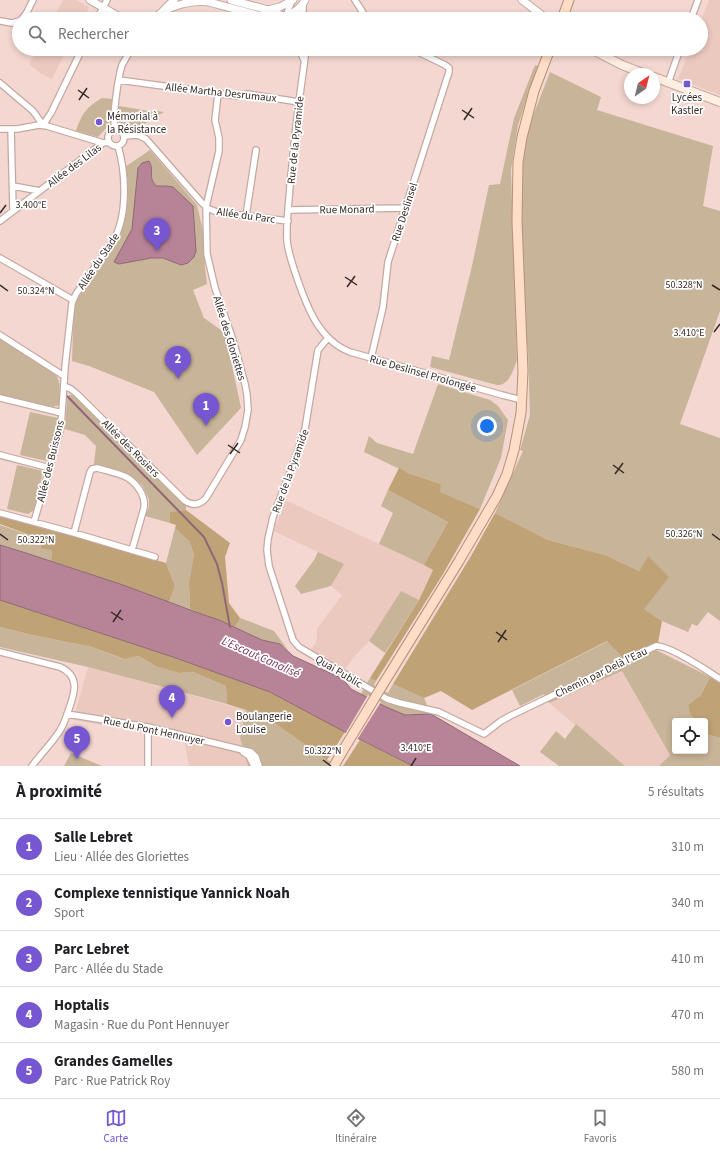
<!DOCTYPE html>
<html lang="fr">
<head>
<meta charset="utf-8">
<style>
	body { margin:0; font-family:"Source Sans 3",sans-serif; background:#f6f6f6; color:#202124 }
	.controls { position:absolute; right:12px; bottom:12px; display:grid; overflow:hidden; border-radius:4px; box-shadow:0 2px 6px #0003 }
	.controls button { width:36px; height:36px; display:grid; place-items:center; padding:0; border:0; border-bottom:1px solid #e0e0e0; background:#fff; color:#202124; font:20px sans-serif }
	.compass { position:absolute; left:624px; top:68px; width:36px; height:36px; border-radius:50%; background:#fff; box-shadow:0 2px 6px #0003; rotate:35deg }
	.you { position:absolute; left:487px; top:426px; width:14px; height:14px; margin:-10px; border:3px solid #fff; border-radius:50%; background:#1a73e8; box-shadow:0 0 0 6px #1a73e833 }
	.badge { display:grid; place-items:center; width:26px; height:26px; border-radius:50%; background:#7657d1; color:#fff; font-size:13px; font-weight:700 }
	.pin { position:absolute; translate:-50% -33px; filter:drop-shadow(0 1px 2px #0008) }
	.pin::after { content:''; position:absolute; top:21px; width:14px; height:12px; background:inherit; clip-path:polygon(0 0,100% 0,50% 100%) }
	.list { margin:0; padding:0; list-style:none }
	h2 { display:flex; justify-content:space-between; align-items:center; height:52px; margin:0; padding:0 16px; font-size:17px }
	h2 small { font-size:13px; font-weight:400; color:#757577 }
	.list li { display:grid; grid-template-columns:26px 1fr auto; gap:12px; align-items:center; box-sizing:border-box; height:56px; padding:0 16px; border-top:1px solid #e0e0e0 }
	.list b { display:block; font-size:15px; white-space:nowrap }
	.list p { margin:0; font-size:13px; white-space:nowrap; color:#757577 }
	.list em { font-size:13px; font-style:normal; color:#757577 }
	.icon { flex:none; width:22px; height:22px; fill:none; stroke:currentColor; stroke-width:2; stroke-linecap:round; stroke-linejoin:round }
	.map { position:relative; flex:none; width:720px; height:766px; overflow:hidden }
	.search { position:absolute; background:#fff; box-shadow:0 2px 6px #0003; left:12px; right:12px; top:12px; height:44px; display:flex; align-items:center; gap:10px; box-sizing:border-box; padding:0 14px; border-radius:22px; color:#757577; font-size:15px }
	.sheet { height:332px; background:#fff }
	nav { display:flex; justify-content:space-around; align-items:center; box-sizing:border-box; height:56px; border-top:1px solid #e0e0e0; background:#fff; font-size:11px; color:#757577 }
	nav a { display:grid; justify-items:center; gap:2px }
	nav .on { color:#7657d1 }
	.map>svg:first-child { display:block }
	.built { fill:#ecc9bf }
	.green { fill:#c8b498 }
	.forest { fill:#bfa275 }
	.water { fill:#b78397; stroke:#906875; fill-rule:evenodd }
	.pier { fill:#f3d7d0 }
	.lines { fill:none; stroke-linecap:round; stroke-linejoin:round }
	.stream { stroke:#906875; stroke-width:2 }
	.minor-casing { stroke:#c4a9a2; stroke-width:8 }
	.tertiary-casing { stroke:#c4a9a2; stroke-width:9 }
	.secondary-casing { stroke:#c4a9a2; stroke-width:10 }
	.primary-casing { stroke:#b89076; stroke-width:11 }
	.minor { stroke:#fff; stroke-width:5.5 }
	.tertiary { stroke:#fff; stroke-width:7 }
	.secondary { stroke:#ffeee2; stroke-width:8 }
	.primary { stroke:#ffddc6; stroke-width:9 }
	.primary-bridge-casing { stroke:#b89076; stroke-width:11; stroke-linecap:butt }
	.primary-bridge { stroke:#ffddc6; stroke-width:9 }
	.ticks { fill:none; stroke:#352a27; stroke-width:1.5 }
	.poi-dot { fill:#7657d1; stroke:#fff; stroke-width:1.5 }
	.labels { text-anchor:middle; stroke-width:3.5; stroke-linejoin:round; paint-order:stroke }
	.street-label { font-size:11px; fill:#352a27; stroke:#fff }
	.poi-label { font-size:11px; fill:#352a27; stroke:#fff; text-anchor:start }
	.water-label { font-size:12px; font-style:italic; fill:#773553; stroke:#fff }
	.ticks-label { font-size:10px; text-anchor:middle; fill:#352a27; stroke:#fff; stroke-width:3.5; stroke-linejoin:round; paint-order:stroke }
</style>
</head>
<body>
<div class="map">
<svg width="720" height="766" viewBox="0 0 720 766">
	<rect width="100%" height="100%" fill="#f3d7d0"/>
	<path class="built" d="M 63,0 L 76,0 L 89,7 L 83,19 L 53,19 Z
		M 709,0 L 720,0 L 720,95 L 678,79 L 690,49 L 701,49 L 701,21 Z
		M 37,49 L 67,49 L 52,79 L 40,73 L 29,64 Z
		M 285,500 L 434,570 L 419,600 L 401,592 L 369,641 L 353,658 L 344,671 L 310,651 L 316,643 L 317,629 L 342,595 L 331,586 L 343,564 L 274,531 Z
		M 88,667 L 246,710 L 240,738 L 245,754 L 248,766 L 189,766 L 184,739 L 73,720 Z
		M 622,671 L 670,755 L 659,766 L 625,766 L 549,703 Z"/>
	<path class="green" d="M 535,65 L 538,66 L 518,125 L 511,170 L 517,360 C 513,370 510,385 497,385 L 430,367 L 432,356 L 449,360 L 472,266 L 489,185 L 500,184 L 514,118 Z
		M 550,72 L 601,97 L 597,110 L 713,146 L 703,206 L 720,211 L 720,311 L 680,424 L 720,438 L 720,621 L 708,612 L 697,626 L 692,624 L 688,632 L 662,621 L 644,609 L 648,556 L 639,571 L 605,555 L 548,540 L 495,513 L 523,451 L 520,450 L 530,415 L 528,350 L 526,339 L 521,260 L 521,172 L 525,145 L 531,121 Z
		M 102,98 L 113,99 L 109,125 L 98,137 L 76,131 C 82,113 86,108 102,98 Z
		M 119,106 L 155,112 L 156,111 L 164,112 L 133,131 C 117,127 116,120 119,106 Z
		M 150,150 L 197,205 L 203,231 L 205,268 L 207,284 L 193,290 L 204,318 L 225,333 L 241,408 L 197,455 L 154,392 L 89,366 L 72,361 L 74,304 L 121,234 L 125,220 L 125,167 Z
		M 0,339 L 53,371 C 63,383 59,391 59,405 L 52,407 L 0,395 Z
		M 438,384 L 490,400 L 498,406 L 508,420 L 501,458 L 480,509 L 439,492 L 441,484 L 408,473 L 364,452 L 369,436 L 377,443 L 413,454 Z
		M 69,395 L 73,395 L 76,397 L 186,505 L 186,510 L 171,512 L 170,523 L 145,516 L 149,507 L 149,499 L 142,485 L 131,476 L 94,464 L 96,446 L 85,435 L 65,429 L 67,400 Z
		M 30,412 L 58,418 L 57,426 L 47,461 L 20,455 Z
		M 17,465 L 43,471 L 34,510 L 28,514 L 7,509 Z
		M 388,490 L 448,522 L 424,565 L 379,544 L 393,513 L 381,506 Z
		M 0,525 L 43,540 L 52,550 L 51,561 L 0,545 Z
		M 175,528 L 189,541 L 194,554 L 189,583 L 190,609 L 169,602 L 175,586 L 166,563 Z
		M 318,552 L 344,564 L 331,586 L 301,594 L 295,586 L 314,560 Z
		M 401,591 L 419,600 L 385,653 L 369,641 Z
		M 240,618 L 274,631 L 288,650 L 280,644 L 262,640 L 235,627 Z
		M 0,627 L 32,635 L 92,647 L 123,659 L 139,656 L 155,666 L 179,673 L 193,672 L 226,686 L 227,704 L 88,667 L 0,647 Z
		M 608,641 L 623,658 L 658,643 L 656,650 L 710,677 L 701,695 L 688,705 L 690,714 L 696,721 L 675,721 L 675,751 L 705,751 L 705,731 L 709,735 L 720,738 L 720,766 L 659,766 L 670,755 L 622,671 L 549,703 L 544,694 L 520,706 L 512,690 Z
		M 370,678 L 376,681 L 374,685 L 388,693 L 393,684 L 424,698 L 431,714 L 405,715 L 384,706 L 361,694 Z
		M 246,710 L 273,722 L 327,760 L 343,766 L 248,766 L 245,754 L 240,738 Z
		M 576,724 L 625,766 L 559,766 L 540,752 L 556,731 L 565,739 Z
		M 71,753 L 102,766 L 64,766 Z"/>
	<path class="forest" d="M 399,468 L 408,473 L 441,484 L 440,492 L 480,509 L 443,574 L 376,681 L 370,678 L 419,600 L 433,570 L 424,565 L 448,522 L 388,490 Z
		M 186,510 L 230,543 L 225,557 L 229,603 L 240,618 L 235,627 C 220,620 205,616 190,609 L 189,583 L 194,554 L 189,541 L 175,528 L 176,525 L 170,523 L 170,512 Z
		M 495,513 L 548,540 L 605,555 L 639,571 L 648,556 L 669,577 L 644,609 L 662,621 L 658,643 L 623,658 L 607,641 L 472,710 L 441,691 L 424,698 L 393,684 L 471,556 Z
		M 0,516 L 75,536 L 166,563 L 175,586 L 169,602 L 120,584 L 51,561 L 52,550 L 41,548 L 43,540 L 0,524 Z
		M 0,600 L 173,657 L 270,692 L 345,732 L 327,760 L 273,722 L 246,710 L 227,704 L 226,686 L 193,672 L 179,673 L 155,666 L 139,656 L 124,659 L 92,647 L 32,635 L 0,627 Z
		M 710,677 L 720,683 L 720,738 L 709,735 L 705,731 L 705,721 L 696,721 L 690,714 L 688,705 L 701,695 Z
		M 360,740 L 413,766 L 343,766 Z"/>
	<path class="water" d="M 149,161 C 155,171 147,176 156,186 L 166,186 L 173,187 L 193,206 L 196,251 L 194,257 L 188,263 L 181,265 L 163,258 L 151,258 L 119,264 L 114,262 L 132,229 L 138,168 L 142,163 ZM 160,224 L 165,225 C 164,231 160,233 156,235 L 150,231 L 153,224 Z
		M 0,545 L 26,553 L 120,584 L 207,616 L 219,620 L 262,640 L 280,644 L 293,656 L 343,679 L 351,689 L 384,706 L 405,715 L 431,714 L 520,766 L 413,766 L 341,730 L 270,692 L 173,657 L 0,600 Z"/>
	<path class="pier" d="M 368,695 L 381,702 L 357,740 L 345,734 Z"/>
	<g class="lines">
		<path class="stream" d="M 67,396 L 204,537 L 217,564 L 222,583 L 230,627"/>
		<g class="minor-casing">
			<path id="minor" d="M 355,0 L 367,19
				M 269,10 L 295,19
				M 286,18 L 288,10 L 292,1
				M 22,19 L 27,12 L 33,0
				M 97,19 L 107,0
				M 303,19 L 303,4
				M 691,19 L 698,0
				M 0,21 L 12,23 L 19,21
				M 299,49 L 304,60
				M 306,49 C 304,67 301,85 299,103 C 295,131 293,158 290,185 C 289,203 286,222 287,240 C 288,253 293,266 297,278 C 307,307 319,340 350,352 L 502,395 L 522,400
				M 119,80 L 237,96 L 248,94 L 299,102
				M 0,83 L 33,111 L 43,125
				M 668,83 L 680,49
				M 43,125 L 51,113 L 82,49
				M 0,129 L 17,129 L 39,125 L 47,126 L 103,143
				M 11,129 L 13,210
				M108 138a8 8 0 1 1 16 0a8 8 0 1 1-16 0Z
				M 115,130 C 112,118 118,78 122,65 C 125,60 128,54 131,49
				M 124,136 L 138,135 L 146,139 L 202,203 L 209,209 L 217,212 L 288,221
				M 13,186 L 40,191
				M 288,210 L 405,208
				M 246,216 L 256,150
				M 0,221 L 103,143 L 109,142
				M 0,258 L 73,300
				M 0,335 L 64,376
				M 328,338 L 318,350 L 305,429 L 294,462 L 273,517 L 268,539 L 267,550 L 269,566 L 293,640 L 299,647 L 387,699 L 400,703 L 439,712 L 484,734 L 501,721 L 510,716 L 656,646 C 669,645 708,671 720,679
				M 371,358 L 383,307 L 388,262 L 449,72 L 449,68 L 445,65 L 412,49
				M 64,386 L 71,389 L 77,394 L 185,501 C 193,506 200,505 206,498 L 241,440 L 245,427 L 248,410 L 247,395 L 245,384 L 233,340 L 215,288 L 207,254 L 206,207 L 219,151 L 219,138 L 215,120 L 218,94
				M 0,398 L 62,413
				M 0,455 L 50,468
				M 0,513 L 74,533 L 155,557
				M 34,522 L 61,427 L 65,367 L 72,303 L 76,294 L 113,241 C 128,216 126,173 118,146
				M 74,533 L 90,472 L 92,469 L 97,468 C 107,471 119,473 128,478 C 137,484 146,496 144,508 L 132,550
				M 0,652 L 60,667 C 80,676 75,692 69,709 C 66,717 64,725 59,732 C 51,744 41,754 32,766
				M 67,714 L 148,727 L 251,752 L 256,757 L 259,766
				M 243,752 L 249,756 L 254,766
				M 148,766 L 148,727"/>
		</g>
		<g class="tertiary-casing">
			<path id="tertiary" d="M 90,0 L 123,19
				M 231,0 L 268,10 L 280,7 L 293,0
				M 522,0 L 547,19
				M 162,12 C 177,4 192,0 209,2 L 268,18 C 283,18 298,14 305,0
				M 153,19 L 162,12 L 174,0"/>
		</g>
		<g class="secondary-casing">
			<path id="secondary" d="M 591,49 L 622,65 L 645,74
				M 654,77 L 720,102"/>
		</g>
		<g class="primary-casing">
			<path id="primary" d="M 562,19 L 569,0
				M 382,686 L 459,561 L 497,496 L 507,474 L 514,450 L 521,413 L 523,371 L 517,221 L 518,162 L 522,137 L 534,91 L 550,49
				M 334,766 L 342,752"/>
		</g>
		<use href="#minor" class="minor"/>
		<use href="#tertiary" class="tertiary"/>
		<use href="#secondary" class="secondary"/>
		<use href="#primary" class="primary"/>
		<g class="primary-bridge-casing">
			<path id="primary-bridge" d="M 342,752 L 382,686"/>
		</g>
		<use href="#primary-bridge" class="primary-bridge"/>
	</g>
	<path class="ticks" d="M 78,90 L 89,98M 79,100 L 87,88M 462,110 L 474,118M 464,120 L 472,108M 0,213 L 6,205M 345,277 L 357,285M 0,285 L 8,291M 712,285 L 720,290M 347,287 L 355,276M 714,332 L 720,324M 228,445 L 240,453M 230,454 L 238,443M 613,465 L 624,473M 615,474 L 623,463M 0,534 L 8,540M 712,534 L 720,540M 111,612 L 123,620M 113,622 L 121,610M 496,632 L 507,640M 498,642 L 506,630M 323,760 L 331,766M 411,766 L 416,758"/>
	<g class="poi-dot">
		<rect x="683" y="80" width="8" height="8" rx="2"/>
		<circle cx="99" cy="122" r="4"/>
		<circle cx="228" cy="722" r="4"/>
	</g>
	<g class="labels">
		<g class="street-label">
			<text transform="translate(221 92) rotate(6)" y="4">Allée Martha Desrumaux</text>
			<text transform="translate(295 140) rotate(-84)" y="4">Rue de la Pyramide</text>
			<text transform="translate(74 165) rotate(-37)" y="4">Allée des Lilas</text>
			<text transform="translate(347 209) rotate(-1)" y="4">Rue Monard</text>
			<text transform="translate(404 212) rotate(-72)" y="4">Rue Deslinsel</text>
			<text transform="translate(246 215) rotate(8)" y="4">Allée du Parc</text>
			<text transform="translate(98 261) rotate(-56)" y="4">Allée du Stade</text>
			<text transform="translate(230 338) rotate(73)" y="4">Allée des Gloriettes</text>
			<text transform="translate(423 373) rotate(16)" y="4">Rue Deslinsel Prolongée</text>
			<text transform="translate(131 448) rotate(45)" y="4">Allée des Rosiers</text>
			<text transform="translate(50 461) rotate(-76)" y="4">Allée des Buissons</text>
			<text transform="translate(290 471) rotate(-70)" y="4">Rue de la Pyramide</text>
			<text transform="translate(339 671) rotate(31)" y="4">Quai Public</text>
			<text transform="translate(601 672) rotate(-26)" y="4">Chemin par Delà l'Eau</text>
			<text transform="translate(154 730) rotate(12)" y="4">Rue du Pont Hennuyer</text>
		</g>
		<g class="poi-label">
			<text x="687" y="101" text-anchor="middle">Lycées<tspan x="687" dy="13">Kastler</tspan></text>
			<text x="107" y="120">Mémorial à<tspan x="107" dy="13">la Résistance</tspan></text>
			<text x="236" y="720">Boulangerie<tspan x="236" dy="13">Louise</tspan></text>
		</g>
		<g class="water-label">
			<text transform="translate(261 657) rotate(24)" y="4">L'Escaut Canalisé</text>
		</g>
	</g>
	<g class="ticks-label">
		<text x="31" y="208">3.400°E</text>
		<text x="684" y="288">50.328°N</text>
		<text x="36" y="294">50.324°N</text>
		<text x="689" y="336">3.410°E</text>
		<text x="684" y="537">50.326°N</text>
		<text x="36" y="543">50.322°N</text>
		<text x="416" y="751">3.410°E</text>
		<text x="323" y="754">50.322°N</text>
	</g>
</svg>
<div class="controls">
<button><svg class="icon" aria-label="locate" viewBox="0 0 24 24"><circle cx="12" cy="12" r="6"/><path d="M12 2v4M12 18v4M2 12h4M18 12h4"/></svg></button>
</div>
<svg class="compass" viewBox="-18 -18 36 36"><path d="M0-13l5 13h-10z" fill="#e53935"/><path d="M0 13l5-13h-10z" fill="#757577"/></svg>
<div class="you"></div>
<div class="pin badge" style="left:206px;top:426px">1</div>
<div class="pin badge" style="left:178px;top:379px">2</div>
<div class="pin badge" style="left:157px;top:251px">3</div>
<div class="pin badge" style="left:172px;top:718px">4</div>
<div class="pin badge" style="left:77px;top:759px">5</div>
<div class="search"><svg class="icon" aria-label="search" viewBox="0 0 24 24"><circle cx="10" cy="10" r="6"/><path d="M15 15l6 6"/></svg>Rechercher</div>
</div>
<section class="sheet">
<h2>À proximité<small>5 résultats</small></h2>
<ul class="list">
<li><span class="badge">1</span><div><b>Salle Lebret</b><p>Lieu · Allée des Gloriettes</p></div><em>310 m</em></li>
<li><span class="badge">2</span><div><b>Complexe tennistique Yannick Noah</b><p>Sport</p></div><em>340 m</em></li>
<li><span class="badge">3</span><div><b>Parc Lebret</b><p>Parc · Allée du Stade</p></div><em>410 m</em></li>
<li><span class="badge">4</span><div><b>Hoptalis</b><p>Magasin · Rue du Pont Hennuyer</p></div><em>470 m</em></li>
<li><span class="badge">5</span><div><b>Grandes Gamelles</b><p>Parc · Rue Patrick Roy</p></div><em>580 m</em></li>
</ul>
</section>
<nav>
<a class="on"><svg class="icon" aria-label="map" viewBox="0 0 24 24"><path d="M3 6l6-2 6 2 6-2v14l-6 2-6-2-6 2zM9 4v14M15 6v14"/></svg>Carte</a>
<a><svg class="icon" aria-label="directions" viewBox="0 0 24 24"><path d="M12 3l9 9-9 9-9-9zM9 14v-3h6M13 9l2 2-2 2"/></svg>Itinéraire</a>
<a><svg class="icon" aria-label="saved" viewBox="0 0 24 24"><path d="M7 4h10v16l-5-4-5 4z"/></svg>Favoris</a>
</nav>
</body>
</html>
